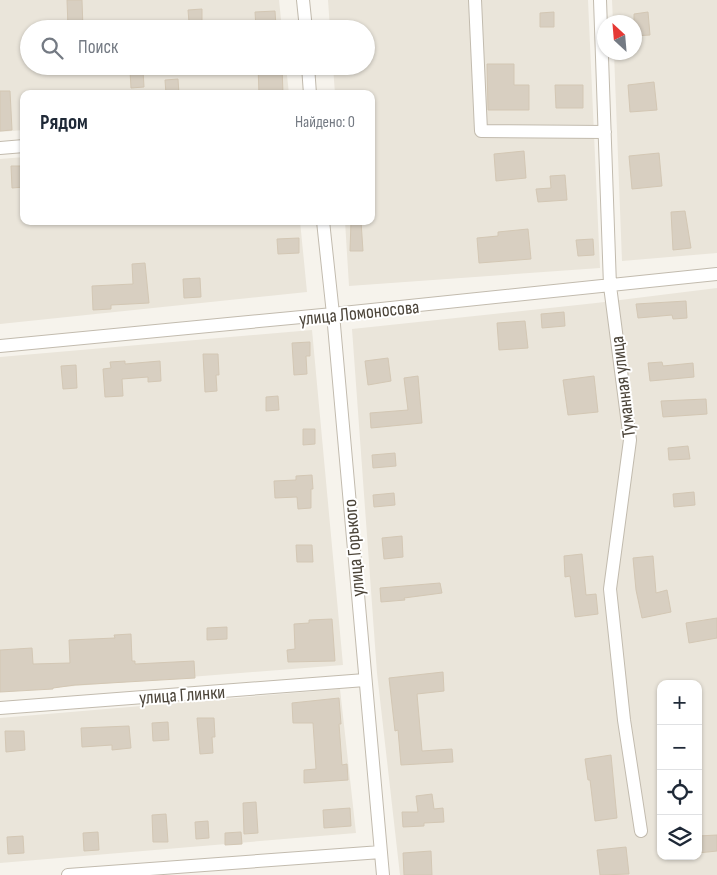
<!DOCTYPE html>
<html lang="ru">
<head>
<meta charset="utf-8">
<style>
	body { margin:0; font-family:"Sofia Sans Condensed",sans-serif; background:#f6f6f7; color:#1f2937 }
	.controls { position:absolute; right:15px; bottom:15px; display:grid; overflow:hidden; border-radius:10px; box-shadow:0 1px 4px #0004 }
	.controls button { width:45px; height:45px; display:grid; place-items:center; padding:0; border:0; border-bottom:1px solid #e0e1e3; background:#fff; color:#1f2937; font:25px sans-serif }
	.compass { position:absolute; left:597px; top:15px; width:45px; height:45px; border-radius:50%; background:#fff; box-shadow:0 1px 4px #0004; rotate:334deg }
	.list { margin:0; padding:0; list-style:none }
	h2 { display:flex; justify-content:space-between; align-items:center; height:65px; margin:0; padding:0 20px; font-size:21px }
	h2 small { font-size:16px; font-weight:400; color:#747a83 }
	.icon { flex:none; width:28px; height:28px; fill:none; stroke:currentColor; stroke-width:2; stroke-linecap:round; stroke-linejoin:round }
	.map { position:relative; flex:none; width:717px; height:875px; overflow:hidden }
	.search { position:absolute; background:#fff; box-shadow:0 1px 4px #0004; left:20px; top:20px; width:355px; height:55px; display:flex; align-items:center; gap:12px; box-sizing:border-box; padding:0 18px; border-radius:28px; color:#747a83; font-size:19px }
	.panel { position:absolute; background:#fff; box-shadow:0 1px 4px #0004; left:20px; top:90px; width:355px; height:135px; border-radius:10px }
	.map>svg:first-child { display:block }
	.residential { fill:#eae5da; fill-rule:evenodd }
	.building { fill:#d8cfc1; stroke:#d3c7b4 }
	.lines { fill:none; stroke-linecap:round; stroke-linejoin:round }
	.minor-casing { stroke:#c2bbae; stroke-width:14 }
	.minor { stroke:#fff; stroke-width:12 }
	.labels { text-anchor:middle; stroke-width:4; stroke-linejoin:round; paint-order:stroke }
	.street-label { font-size:19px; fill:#4b4439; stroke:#fff }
</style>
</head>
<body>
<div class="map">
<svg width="717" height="875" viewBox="0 0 717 875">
	<rect width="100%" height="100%" fill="#f6f3ec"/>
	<path class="residential" d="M 0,0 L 279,0 L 282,29 L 29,29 L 29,66 L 286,66 L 289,94 L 24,94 L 24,130 L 0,132 Z
		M 328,0 L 588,0 L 600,268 L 349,286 L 345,221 L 371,221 L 371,94 L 335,94 L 333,66 L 366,66 L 366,29 L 330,29 Z
		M 612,0 L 717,0 L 717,253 L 622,261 L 614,53 L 634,52 L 634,22 L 613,22 Z
		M 24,157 L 24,221 L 300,221 L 307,292 L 0,324 L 0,159 Z
		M 717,288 L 717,875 L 400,875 L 377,673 L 352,329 L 596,303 ZM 661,684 L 698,684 L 698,856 L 661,856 Z
		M 312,330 L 343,665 L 0,692 L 0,357 Z
		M 340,689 L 356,833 L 0,863 L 0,718 Z"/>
	<path class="building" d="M 67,0 L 82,0 L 83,29 L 70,29 L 68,27 Z
		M 202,9 L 202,22 L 189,22 L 188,10 Z
		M 275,11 L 276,26 L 256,28 L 255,12 Z
		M 554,12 L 554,27 L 540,27 L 540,13 Z
		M 648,12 L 650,35 L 634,36 L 634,14 Z
		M 487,64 L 514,64 L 514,85 L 529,85 L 529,110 L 488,110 Z
		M 258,66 L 282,66 L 283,94 L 259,94 Z
		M 143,70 L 144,87 L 131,88 L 130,71 Z
		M 178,79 L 179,94 L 166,94 L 165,80 Z
		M 654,82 L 657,110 L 630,112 L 628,85 Z
		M 555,85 L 583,85 L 583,108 L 556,108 Z
		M 0,91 L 10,91 L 12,130 L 0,131 Z
		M 524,151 L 526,178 L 496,181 L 494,154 Z
		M 659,153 L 662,186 L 632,189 L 629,156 Z
		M 11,166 L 24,166 L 24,187 L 12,188 Z
		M 565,175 L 567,200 L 538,202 L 536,189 L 551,188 L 550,176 Z
		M 685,211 L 691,248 L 673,250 L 671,212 Z
		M 351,221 L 361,221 L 363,251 L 350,251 Z
		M 528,229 L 531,259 L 479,263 L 477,238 L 498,236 L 498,232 Z
		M 299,238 L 299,253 L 278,254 L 277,239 Z
		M 593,239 L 594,255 L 578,256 L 576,240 Z
		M 145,263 L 149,303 L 111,305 L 111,309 L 93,310 L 92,286 L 133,284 L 132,264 Z
		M 200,278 L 201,297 L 184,298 L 183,279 Z
		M 686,301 L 687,318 L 673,319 L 672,315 L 638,318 L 636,304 Z
		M 564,312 L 565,326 L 542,328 L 541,314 Z
		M 525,321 L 528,348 L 499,350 L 497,323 Z
		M 310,342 L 310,356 L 306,356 L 307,374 L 294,375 L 292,343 Z
		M 203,354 L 218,354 L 219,375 L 216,375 L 217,391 L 205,392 Z
		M 388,358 L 391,381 L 368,385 L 365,361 Z
		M 125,361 L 125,364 L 160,361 L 161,381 L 148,382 L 148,377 L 122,379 L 123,396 L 105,397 L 103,369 L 111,368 L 110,362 Z
		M 662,362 L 663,366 L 693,363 L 694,377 L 650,381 L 648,363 Z
		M 76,365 L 77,388 L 63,389 L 61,366 Z
		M 418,376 L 422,423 L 371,428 L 370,413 L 408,410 L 404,378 Z
		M 594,376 L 598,412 L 568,415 L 563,380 Z
		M 278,396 L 279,410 L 266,411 L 266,397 Z
		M 706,399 L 707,414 L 663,417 L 661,401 Z
		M 303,429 L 315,429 L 315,444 L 303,445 Z
		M 688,446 L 690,459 L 669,460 L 668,448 Z
		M 395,453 L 396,466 L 373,468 L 372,455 Z
		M 312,475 L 313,489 L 311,489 L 311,508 L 298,509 L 297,497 L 275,498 L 274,481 L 296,480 L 296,476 Z
		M 694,492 L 695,505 L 674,507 L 673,494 Z
		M 394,493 L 395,505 L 374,507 L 373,495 Z
		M 402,536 L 403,557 L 384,559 L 382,538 Z
		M 296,545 L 312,545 L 313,562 L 297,562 Z
		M 582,554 L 586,595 L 596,594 L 598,614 L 575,617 L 570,576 L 565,577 L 564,556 Z
		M 653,556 L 656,593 L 667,590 L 671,612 L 642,618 L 636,590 L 633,558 Z
		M 440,583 L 442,593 L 404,598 L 405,600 L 381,602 L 380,588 Z
		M 717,618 L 717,638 L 689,643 L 686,623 Z
		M 332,619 L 335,661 L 288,662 L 287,650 L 295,649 L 294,624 L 309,623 L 309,620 Z
		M 227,627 L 227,639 L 207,640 L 207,628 Z
		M 131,634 L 132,661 L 135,661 L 135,664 L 194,661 L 195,678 L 75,685 L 53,688 L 53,689 L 0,692 L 0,650 L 32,648 L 33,664 L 70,663 L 69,640 L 115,638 L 114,635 Z
		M 443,672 L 444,691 L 417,694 L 422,751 L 452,749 L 453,762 L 401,765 L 398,730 L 395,731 L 389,678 Z
		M 339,698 L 341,724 L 339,724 L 342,765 L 347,764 L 348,780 L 304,783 L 304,770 L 316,769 L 313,723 L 293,723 L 292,703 Z
		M 197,718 L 214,718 L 215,737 L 212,737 L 213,753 L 200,754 Z
		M 168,722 L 169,740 L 153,741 L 152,723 Z
		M 129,726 L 131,748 L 112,750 L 112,745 L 82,747 L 81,728 Z
		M 5,731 L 24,731 L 25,750 L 6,752 Z
		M 611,755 L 617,818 L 595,821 L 590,780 L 588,780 L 585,759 Z
		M 432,794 L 434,809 L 443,808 L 444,822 L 424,823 L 424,826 L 403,827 L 402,812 L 418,812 L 416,796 Z
		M 256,802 L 258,833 L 244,834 L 243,803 Z
		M 350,808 L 351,826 L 324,828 L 323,810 Z
		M 166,814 L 168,842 L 153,842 L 152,815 Z
		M 208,821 L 209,838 L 196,839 L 195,822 Z
		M 98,832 L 99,850 L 84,851 L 83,833 Z
		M 241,832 L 242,844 L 225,845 L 225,833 Z
		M 717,835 L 717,851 L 698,853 L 698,836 Z
		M 23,836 L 24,853 L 8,854 L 7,837 Z
		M 626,847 L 629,874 L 600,875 L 597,850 Z
		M 431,851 L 432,875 L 404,875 L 403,853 Z"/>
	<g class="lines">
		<g class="minor-casing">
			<path id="minor" d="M 303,0 L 306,29
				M 475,0 L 481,131 L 605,132
				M 600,0 L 610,286 L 630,440 L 610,589 L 624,720 L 641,831
				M 308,66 L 310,94
				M 0,148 L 24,146
				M 323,221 L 333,314 L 383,875
				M 0,346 L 333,314 L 717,274
				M 0,708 L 365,680
				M 68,875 L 381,852"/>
		</g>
		<use href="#minor" class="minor"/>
	</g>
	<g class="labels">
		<g class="street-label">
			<text transform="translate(359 312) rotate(-6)" y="7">улица Ломоносова</text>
			<text transform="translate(622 387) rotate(-97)" y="7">Туманная улица</text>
			<text transform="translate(353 548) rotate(-95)" y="7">улица Горького</text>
			<text transform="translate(182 694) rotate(-4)" y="7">улица Глинки</text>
		</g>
	</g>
</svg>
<div class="controls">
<button>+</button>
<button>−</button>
<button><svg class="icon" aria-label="locate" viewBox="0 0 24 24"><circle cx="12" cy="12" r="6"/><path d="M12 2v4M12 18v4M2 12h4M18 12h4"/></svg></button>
<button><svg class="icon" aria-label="layers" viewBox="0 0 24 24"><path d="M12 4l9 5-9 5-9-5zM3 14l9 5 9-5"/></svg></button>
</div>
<svg class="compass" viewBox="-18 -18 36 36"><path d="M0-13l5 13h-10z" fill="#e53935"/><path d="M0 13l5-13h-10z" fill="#747a83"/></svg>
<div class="search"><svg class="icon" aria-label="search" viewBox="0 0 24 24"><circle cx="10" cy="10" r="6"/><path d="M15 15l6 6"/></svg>Поиск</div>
<section class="panel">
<h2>Рядом<small>Найдено: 0</small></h2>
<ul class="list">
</ul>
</section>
</div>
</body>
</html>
